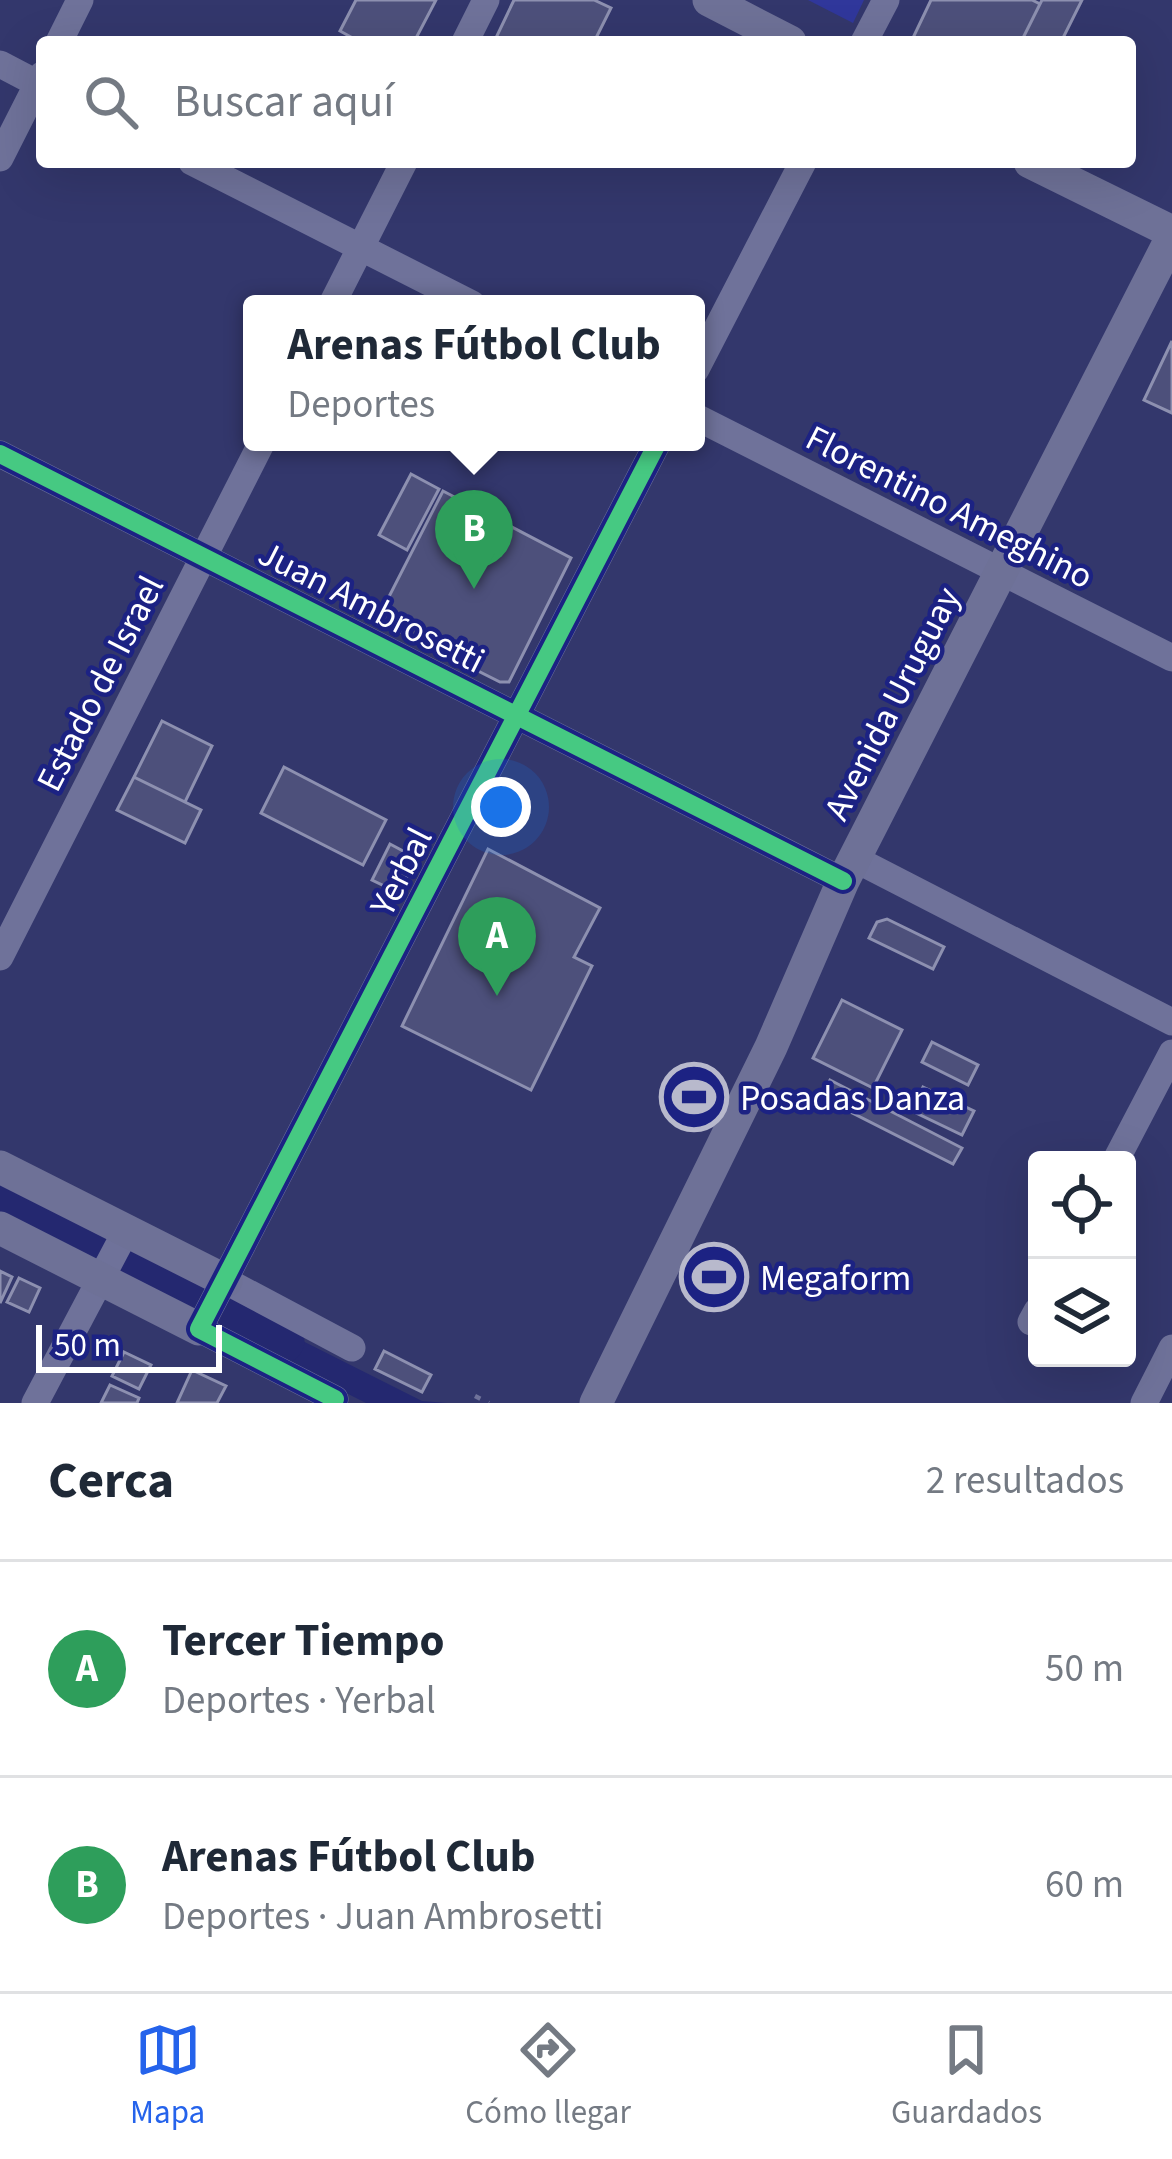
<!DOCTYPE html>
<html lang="es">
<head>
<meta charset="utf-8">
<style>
	body { margin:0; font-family:"Source Sans 3",sans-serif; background:#f2f2f3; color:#1f2937 }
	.controls { position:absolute; right:36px; bottom:36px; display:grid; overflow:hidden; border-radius:12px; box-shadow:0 12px 48px #0002 }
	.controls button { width:108px; height:108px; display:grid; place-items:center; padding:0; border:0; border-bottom:3px solid #e0e1e3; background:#fff; color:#1f2937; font:60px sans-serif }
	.scale { position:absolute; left:36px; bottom:30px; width:186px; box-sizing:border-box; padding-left:12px; border:6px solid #fff; border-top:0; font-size:33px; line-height:42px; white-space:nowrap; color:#fff; -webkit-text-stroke:9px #1c2283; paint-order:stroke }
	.you { position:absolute; left:501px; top:807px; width:42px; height:42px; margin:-30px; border:9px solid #fff; border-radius:50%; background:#1a73e8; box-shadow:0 0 0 18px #1a73e833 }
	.badge { display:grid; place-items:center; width:78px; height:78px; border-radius:50%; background:#2563eb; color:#fff; font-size:39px; font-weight:700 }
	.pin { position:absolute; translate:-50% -99px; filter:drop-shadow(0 3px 6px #0008) }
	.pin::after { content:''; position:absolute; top:63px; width:42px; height:36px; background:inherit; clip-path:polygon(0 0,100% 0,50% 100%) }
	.popup { position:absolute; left:243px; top:295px; width:462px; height:156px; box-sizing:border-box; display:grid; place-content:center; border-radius:12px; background:#fff; filter:drop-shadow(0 3px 9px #0005); font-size:39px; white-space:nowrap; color:#747a83 }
	.popup b { font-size:45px; color:#1f2937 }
	.popup::after { content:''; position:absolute; left:50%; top:100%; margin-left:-24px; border:24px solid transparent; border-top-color:#fff }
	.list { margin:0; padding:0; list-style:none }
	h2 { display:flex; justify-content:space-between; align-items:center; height:156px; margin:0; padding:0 48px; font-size:51px }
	h2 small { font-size:39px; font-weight:400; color:#747a83 }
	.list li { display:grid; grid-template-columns:78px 1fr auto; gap:36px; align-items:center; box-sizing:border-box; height:216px; padding:0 48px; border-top:3px solid #e0e1e3 }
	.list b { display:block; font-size:45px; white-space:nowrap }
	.list p { margin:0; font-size:39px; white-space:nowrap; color:#747a83 }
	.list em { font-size:39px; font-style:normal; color:#747a83 }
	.icon { flex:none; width:66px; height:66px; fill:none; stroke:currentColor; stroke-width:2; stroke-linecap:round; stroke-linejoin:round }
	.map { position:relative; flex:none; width:1172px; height:1403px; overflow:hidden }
	.search { position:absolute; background:#fff; box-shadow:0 12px 48px #0002; left:36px; right:36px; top:36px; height:132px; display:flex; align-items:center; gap:30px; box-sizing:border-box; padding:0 42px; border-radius:12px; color:#747a83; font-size:45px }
	.sheet { height:588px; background:#fff }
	nav { display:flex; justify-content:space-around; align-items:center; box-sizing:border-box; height:168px; border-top:3px solid #e0e1e3; background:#fff; font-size:33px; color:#747a83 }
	nav a { display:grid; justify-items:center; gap:6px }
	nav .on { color:#2563eb }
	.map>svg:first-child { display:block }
	.green { fill:#30379b }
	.water { fill:#242870 }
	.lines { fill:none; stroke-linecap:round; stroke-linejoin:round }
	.river { stroke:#242870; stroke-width:45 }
	.building { fill:#4d507b; stroke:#8d90b0; stroke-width:3 }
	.path { stroke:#6f729a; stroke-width:4.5; stroke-dasharray:6 9; stroke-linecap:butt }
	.minor { stroke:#6f729a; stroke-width:27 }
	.major { stroke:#6e7197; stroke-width:33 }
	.cycleway-casing { stroke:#1c2283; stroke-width:26 }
	.cycleway { stroke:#46c982; stroke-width:18 }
	.labels { text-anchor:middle; stroke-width:9; stroke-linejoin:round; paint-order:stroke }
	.street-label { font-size:36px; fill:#fff; stroke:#1c2283 }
	.poi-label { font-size:36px; fill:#fff; stroke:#1c2283; text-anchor:start }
</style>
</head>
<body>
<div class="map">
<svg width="1172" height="1403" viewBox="0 0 1172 1403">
	<rect width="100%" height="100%" fill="#33376c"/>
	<path class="green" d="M 808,0 L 864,0 L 853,23 Z"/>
	<path class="water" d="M 0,1186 L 102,1239 L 90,1262 L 0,1215 Z
		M 140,1259 L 196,1287 L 185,1310 L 128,1283 Z
		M 235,1307 L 422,1401 L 447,1403 L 366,1403 L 223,1331 Z"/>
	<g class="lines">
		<path class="river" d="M 0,1197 L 282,1341"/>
	</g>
	<path class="building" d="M 356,0 L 436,0 L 414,42 L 360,42 L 340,31 Z
		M 514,0 L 594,0 L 611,8 L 594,42 L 494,42 Z
		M 931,0 L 1032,0 L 1040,4 L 1021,42 L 911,42 Z
		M 1042,0 L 1082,0 L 1061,42 L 1021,42 Z
		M 1172,341 L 1172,413 L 1144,400 Z
		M 411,474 L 439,489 L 407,550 L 379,535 Z
		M 443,491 L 571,558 L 509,682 L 500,682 L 377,620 Z
		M 162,721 L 212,746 L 185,802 L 134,777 Z
		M 284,767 L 386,820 L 363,865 L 261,813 Z
		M 134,777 L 201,810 L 185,843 L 117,810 Z
		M 390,844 L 416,858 L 399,893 L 372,880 Z
		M 488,849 L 600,908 L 574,957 L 592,966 L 531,1090 L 402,1026 Z
		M 887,919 L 944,947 L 933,969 L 869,938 L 877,922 Z
		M 842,1000 L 902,1030 L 873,1088 L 813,1058 Z
		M 932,1042 L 978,1065 L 968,1085 L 922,1062 Z
		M 830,1080 L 962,1148 L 953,1164 L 821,1097 Z
		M 923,1087 L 974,1111 L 962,1135 L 912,1111 Z
		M 0,1271 L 12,1277 L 0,1303 Z
		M 19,1278 L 40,1288 L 29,1312 L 7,1302 Z
		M 384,1351 L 431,1375 L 422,1392 L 375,1369 Z
		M 124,1352 L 151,1365 L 139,1389 L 112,1376 Z
		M 192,1370 L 226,1386 L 217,1403 L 177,1403 Z
		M 110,1385 L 139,1398 L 137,1403 L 101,1403 Z"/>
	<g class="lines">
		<path class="path" d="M 475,1396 L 489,1403"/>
		<path class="minor" d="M 59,42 L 80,0
			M 465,42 L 486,0
			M 864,42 L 886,0
			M 0,64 L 42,86
			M 0,158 L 42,75
			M 192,162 L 472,304
			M 332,304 L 404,162
			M 696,369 L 803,162
			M 696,417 L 1172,658
			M 0,454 L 843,881
			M 855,859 L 1172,1022
			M 0,957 L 262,442
			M 1116,1160 L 1172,1053
			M 226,1281 L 352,1348
			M 1031,1322 L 1037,1311
			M 335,1399 L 199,1329 L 658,442
			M 35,1403 L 126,1231
			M 1144,1403 L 1172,1348"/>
		<path class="major" d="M 709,0 L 790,42
			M 1030,162 L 1172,232
			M 0,1167 L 226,1281
			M 0,1228 L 199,1329
			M 596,1403 L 771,1047 L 843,881 L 1172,237"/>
		<g class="cycleway-casing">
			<path id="cycleway" d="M 0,454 L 843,881
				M 335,1399 L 199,1329 L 658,442"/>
		</g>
		<use href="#cycleway" class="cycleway"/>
	</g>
	<defs>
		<g id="stadium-ring" transform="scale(3.45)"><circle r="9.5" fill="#1c2283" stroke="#b8b9cc" stroke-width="1.5"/><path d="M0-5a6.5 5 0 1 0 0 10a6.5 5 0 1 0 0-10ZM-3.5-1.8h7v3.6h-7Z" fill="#b8b9cc"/></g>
	</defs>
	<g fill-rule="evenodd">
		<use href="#stadium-ring" x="694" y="1097"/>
		<use href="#stadium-ring" x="714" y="1277"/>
	</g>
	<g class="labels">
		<g class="street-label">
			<text transform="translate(950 506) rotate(27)" y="13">Florentino Ameghino</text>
			<text transform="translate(372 606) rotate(27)" y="13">Juan Ambrosetti</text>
			<text transform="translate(99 683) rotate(-63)" y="13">Estado de Israel</text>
			<text transform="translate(891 703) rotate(-63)" y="13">Avenida Uruguay</text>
			<text transform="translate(400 871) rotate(-63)" y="13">Yerbal</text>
		</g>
		<g class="poi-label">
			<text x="740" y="1110">Posadas Danza</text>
			<text x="760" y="1290">Megaform</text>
		</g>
	</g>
</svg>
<div class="controls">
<button><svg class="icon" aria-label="locate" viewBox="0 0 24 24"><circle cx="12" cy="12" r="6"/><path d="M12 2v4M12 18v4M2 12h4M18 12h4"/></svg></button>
<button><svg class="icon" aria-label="layers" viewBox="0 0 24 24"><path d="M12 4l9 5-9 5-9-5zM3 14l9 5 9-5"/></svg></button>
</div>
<div class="scale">50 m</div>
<div class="you"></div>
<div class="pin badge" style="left:497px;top:996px;background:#2e9e5b">A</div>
<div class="pin badge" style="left:474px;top:589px;background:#2e9e5b">B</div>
<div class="popup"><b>Arenas Fútbol Club</b>Deportes</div>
<div class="search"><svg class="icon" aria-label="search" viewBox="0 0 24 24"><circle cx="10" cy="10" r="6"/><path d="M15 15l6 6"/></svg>Buscar aquí</div>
</div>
<section class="sheet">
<h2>Cerca<small>2 resultados</small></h2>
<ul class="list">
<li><span class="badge" style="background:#2e9e5b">A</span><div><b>Tercer Tiempo</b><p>Deportes · Yerbal</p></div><em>50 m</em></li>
<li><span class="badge" style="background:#2e9e5b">B</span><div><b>Arenas Fútbol Club</b><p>Deportes · Juan Ambrosetti</p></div><em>60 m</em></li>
</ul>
</section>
<nav>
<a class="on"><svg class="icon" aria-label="map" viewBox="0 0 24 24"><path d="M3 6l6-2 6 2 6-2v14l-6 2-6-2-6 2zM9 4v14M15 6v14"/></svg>Mapa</a>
<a><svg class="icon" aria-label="directions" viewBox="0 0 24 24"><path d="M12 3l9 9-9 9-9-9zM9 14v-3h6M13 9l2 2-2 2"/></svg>Cómo llegar</a>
<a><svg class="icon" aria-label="saved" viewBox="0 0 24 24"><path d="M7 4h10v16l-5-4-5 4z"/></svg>Guardados</a>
</nav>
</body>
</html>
